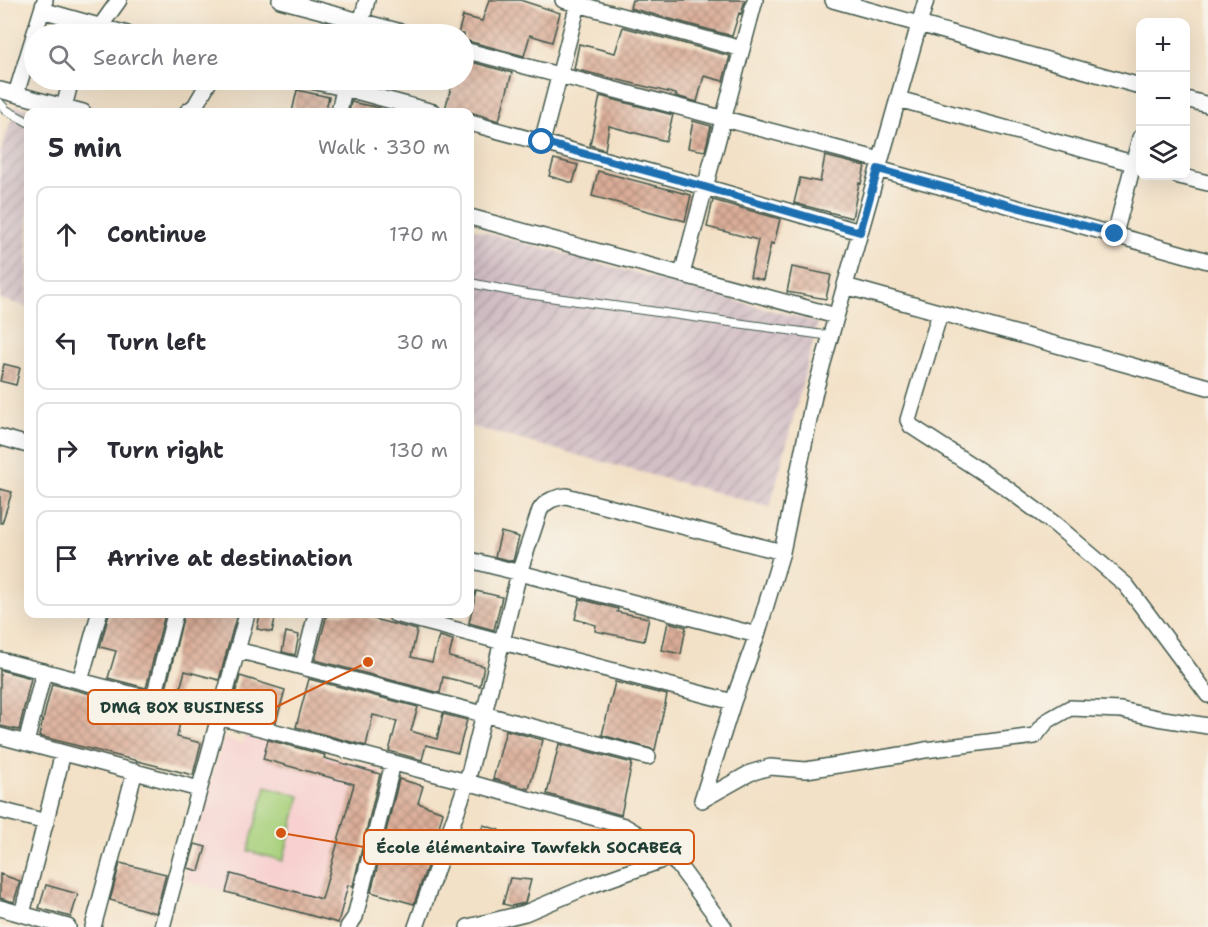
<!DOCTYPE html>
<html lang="en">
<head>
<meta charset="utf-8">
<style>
	body { margin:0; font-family:"Shantell Sans",sans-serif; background:#f2f2f3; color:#2b2b33 }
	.controls { position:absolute; right:18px; top:18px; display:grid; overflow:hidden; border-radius:12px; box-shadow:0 6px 24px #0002 }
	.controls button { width:54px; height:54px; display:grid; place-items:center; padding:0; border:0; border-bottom:2px solid #e1e1e2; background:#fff; color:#2b2b33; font:30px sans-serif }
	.stop { position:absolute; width:18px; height:18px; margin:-14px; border:4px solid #1f6fb2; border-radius:50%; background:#fff }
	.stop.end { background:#1f6fb2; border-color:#fff; box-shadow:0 2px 6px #0008 }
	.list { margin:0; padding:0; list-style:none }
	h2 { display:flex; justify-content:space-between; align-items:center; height:78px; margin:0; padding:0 24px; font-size:26px }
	h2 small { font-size:20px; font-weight:400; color:#7c7c81 }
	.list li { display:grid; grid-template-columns:39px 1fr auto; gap:18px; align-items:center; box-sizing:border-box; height:96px; margin:0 12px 12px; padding:0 12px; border:2px solid #e1e1e2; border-radius:12px }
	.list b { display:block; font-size:22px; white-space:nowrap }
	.list em { font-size:20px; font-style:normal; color:#7c7c81 }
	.icon { flex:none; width:33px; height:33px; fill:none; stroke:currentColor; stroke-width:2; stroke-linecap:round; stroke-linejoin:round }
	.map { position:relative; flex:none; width:1208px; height:927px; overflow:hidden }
	.search { position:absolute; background:#fff; box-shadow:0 6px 24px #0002; left:24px; top:24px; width:450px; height:66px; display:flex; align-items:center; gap:15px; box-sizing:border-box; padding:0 21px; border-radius:33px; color:#7c7c81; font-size:22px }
	.panel { position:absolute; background:#fff; box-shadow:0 6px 24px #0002; left:24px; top:108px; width:450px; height:510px; border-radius:12px }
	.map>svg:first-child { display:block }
	.built { fill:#f7d0cf }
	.industrial { fill:url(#industrial-furrows) }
	.pitch { fill:#a7d07c; stroke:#638658; stroke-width:1.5 }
	.building { fill:url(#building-cross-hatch) }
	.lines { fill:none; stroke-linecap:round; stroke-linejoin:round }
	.lane-casing { stroke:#3f564a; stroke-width:10 }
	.street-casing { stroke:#3f564a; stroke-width:18 }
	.lane { stroke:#fff; stroke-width:8 }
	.street { stroke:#fff; stroke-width:15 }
	.route { stroke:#1f6fb2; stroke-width:8 }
	.leader { fill:none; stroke:#d45610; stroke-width:2 }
	.callout-dot { fill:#d45610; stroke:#f7f3e8; stroke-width:2 }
	.callout { fill:#f7f3e8; stroke:#d45610; stroke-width:2 }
	.callout-label { font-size:16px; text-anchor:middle; font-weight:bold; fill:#1f3d34 }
</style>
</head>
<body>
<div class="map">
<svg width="1208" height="927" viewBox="0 0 1208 927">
	<defs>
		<pattern id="industrial-furrows" width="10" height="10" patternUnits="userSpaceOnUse" patternTransform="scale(1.5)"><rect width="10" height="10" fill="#d2bec5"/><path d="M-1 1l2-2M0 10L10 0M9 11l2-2" fill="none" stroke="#aa9ca1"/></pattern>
		<pattern id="building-cross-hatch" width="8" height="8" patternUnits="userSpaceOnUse" patternTransform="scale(1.5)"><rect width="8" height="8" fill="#dbad98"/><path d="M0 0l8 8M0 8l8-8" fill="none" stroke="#b18e7d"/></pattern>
	</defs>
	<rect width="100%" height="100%" fill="#f7f3e8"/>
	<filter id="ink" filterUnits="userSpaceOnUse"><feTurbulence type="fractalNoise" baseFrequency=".0167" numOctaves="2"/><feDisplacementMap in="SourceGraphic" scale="12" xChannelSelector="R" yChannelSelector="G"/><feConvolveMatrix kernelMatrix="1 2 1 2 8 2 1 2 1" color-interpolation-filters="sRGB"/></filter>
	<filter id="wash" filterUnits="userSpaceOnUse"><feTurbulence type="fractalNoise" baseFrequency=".008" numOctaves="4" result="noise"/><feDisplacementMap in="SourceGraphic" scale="24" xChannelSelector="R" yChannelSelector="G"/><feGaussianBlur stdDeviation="1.35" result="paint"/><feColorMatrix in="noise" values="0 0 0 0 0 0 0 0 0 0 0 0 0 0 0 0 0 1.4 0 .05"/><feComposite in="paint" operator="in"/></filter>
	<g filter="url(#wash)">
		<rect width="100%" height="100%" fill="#f3e1c7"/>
		<path class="built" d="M 246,733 L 382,771 L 341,923 L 184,880 L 223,738 L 243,744 Z"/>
		<path class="industrial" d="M 16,106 L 42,112 L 28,112 L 28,307 L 0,299 L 0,154 Z
			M 470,228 L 818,323 L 770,507 L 470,426 Z"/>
		<path class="pitch" d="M 266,786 L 300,796 L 283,861 L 248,851 Z"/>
		<g id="blocks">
			<path class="building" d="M 489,0 L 520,0 L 560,13 L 552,42 L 530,35 L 524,56 L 464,40 L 464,34 L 458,34 L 463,16 L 482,21 Z
				M 632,0 L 745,0 L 741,14 L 739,13 L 732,36 L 630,8 Z
				M 623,27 L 730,56 L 723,81 L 704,76 L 697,102 L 676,96 L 676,94 L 574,69 L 579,44 L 615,53 Z
				M 464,60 L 512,73 L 499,121 L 470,112 L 459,112 L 445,109 L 453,80 L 464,80 Z
				M 297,90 L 329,97 L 325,112 L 292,112 Z
				M 600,96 L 673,115 L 666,141 L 609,126 L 605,150 L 590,145 Z
				M 351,102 L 380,108 L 380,112 L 349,112 Z
				M 693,121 L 711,126 L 705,151 L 688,148 Z
				M 825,156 L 865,166 L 861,184 L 859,183 L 852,218 L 794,203 L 800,178 L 820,182 Z
				M 554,159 L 578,165 L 573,183 L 549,176 Z
				M 598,171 L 691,195 L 685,221 L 592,196 Z
				M 713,200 L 780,219 L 774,244 L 771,243 L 763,280 L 750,277 L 758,240 L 707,227 Z
				M 792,267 L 831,275 L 826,299 L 787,292 Z
				M 4,364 L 20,368 L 16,385 L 0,381 Z
				M 0,489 L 12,492 L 2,523 L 0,523 Z
				M 501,532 L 519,537 L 513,561 L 495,557 Z
				M 476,591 L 502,597 L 494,630 L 469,623 Z
				M 580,599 L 618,609 L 617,612 L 649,618 L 644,641 L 595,631 L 596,625 L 575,619 Z
				M 109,614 L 165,614 L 146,688 L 108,678 L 116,651 L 100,647 Z
				M 184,614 L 237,614 L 219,680 L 185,671 L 178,696 L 165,693 Z
				M 260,614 L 276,614 L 272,632 L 257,629 Z
				M 327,614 L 354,614 L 417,630 L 411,657 L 432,662 L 439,636 L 453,640 L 449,657 L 484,666 L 480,686 L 443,677 L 440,693 L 315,660 Z
				M 668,622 L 686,627 L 681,654 L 662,650 Z
				M 286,632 L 299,635 L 295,655 L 282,652 Z
				M 0,670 L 31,678 L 19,730 L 0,726 Z
				M 240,676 L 285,690 L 276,722 L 258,717 L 263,702 L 235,694 Z
				M 309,679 L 418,707 L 411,731 L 437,739 L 443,714 L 467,720 L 458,753 L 426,745 L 422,760 L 389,751 L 397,721 L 373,715 L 366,746 L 296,727 Z
				M 615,682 L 667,695 L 655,750 L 602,735 Z
				M 52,684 L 181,717 L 177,737 L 201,743 L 193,775 L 39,736 Z
				M 506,730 L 543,740 L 529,789 L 493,779 Z
				M 268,740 L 325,755 L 324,758 L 380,774 L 353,886 L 348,885 L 338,923 L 226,892 L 231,874 L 322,899 L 354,784 L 263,759 Z
				M 559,744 L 632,763 L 621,815 L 547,794 Z
				M 399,779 L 423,786 L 418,803 L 443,812 L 433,849 L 414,904 L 371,892 Z
				M 483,825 L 499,830 L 492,859 L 474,854 Z
				M 195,844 L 206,847 L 199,871 L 188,868 Z
				M 120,863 L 166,874 L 156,913 L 110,900 Z
				M 0,874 L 20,881 L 14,902 L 0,898 Z
				M 510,878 L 531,880 L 525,903 L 511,906 L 503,904 Z
				M 46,885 L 78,894 L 71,917 L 39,908 Z"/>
		</g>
	</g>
	<g filter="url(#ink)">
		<use href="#blocks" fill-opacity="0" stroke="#3f564a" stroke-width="1.5"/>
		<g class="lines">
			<g class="lane-casing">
				<path id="lane" d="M 0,103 L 6,110 L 28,122
					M 470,283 L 527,294 L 831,336"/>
			</g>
			<g class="street-casing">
				<path id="street" d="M 280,0 L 409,34
					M 563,0 L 742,49
					M 833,0 L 1140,86
					M 926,0 L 815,391 L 782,552 L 757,635 L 733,702 L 702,800 L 750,773 L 770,767 L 806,770 L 901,755 L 925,750 L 1035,736 L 1047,721 L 1070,708 L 1121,710 L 1157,718 L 1208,726
					M 42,10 L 127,34
					M 95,34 L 119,0
					M 358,34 L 367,0
					M 464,50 L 880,160
					M 306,80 L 344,88 L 433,112
					M 0,90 L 83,112
					M 16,94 L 45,0
					M 898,99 L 1140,165
					M 1186,99 L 1208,105
					M 64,107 L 71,80
					M 187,112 L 195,106 L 210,80
					M 339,112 L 346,80
					M 470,123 L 705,187 L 860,232
					M 542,142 L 579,0
					M 878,169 L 1208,261
					M 1179,176 L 1208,183
					M 470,217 L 836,316
					M 1115,234 L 1140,138
					M 682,274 L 755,0
					M 845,286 L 1208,387
					M 940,313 L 908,420 L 911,426 L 1005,487 L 1056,525 L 1126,585 L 1208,695
					M 0,437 L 28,445
					M 470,560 L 757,635
					M 395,614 L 733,702
					M 237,650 L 648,757
					M 0,660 L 467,782 L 624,826 L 656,845 L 679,866 L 724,927
					M 303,667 L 316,614
					M 80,681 L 99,614
					M 153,701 L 175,614
					M 0,736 L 199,789
					M 26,743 L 44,671
					M 0,810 L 46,822
					M 0,908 L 68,927
					M 22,914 L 63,753
					M 93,927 L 135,771
					M 162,927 L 247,614
					M 348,927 L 355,917 L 393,763
					M 416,927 L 467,782 L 519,573 L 540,510 C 546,500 555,498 566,496 L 782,552
					M 468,927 L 525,913 L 589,886 L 668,858"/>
			</g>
			<use href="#lane" class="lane"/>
			<use href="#street" class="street"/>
		</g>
	</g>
	<g class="lines" filter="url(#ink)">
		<path class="route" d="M 542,142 L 705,187 L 860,232 L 878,169 L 1115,234"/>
	</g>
	<path class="leader" d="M368 662L276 707M281 833L364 847"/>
	<g class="callout-dot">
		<circle cx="368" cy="662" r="6"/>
		<circle cx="281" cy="833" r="6"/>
	</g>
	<g class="callout">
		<rect x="88" y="690" width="188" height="34" rx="6"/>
		<rect x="364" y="830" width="330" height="34" rx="6"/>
	</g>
	<g class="callout-label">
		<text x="182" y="713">DMG BOX BUSINESS</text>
		<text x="529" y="853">École élémentaire Tawfekh SOCABEG</text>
	</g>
</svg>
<div class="controls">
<button>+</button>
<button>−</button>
<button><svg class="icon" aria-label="layers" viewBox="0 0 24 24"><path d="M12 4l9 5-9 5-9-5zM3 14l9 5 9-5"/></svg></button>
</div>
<div class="stop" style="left:542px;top:142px"></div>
<div class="stop end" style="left:1115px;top:234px"></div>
<div class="search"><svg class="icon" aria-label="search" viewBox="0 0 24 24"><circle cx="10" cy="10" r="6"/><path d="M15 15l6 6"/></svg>Search here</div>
<section class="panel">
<h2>5 min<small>Walk · 330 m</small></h2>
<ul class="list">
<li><svg class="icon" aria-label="ahead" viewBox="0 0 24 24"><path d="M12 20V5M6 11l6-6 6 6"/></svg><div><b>Continue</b></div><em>170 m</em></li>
<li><svg class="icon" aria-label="left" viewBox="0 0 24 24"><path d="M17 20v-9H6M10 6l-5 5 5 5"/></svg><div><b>Turn left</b></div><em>30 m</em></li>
<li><svg class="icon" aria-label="right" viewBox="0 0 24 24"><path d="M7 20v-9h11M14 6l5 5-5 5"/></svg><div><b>Turn right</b></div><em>130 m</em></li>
<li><svg class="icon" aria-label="arrive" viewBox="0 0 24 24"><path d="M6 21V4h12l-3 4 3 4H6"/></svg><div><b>Arrive at destination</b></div></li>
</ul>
</section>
</div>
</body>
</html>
